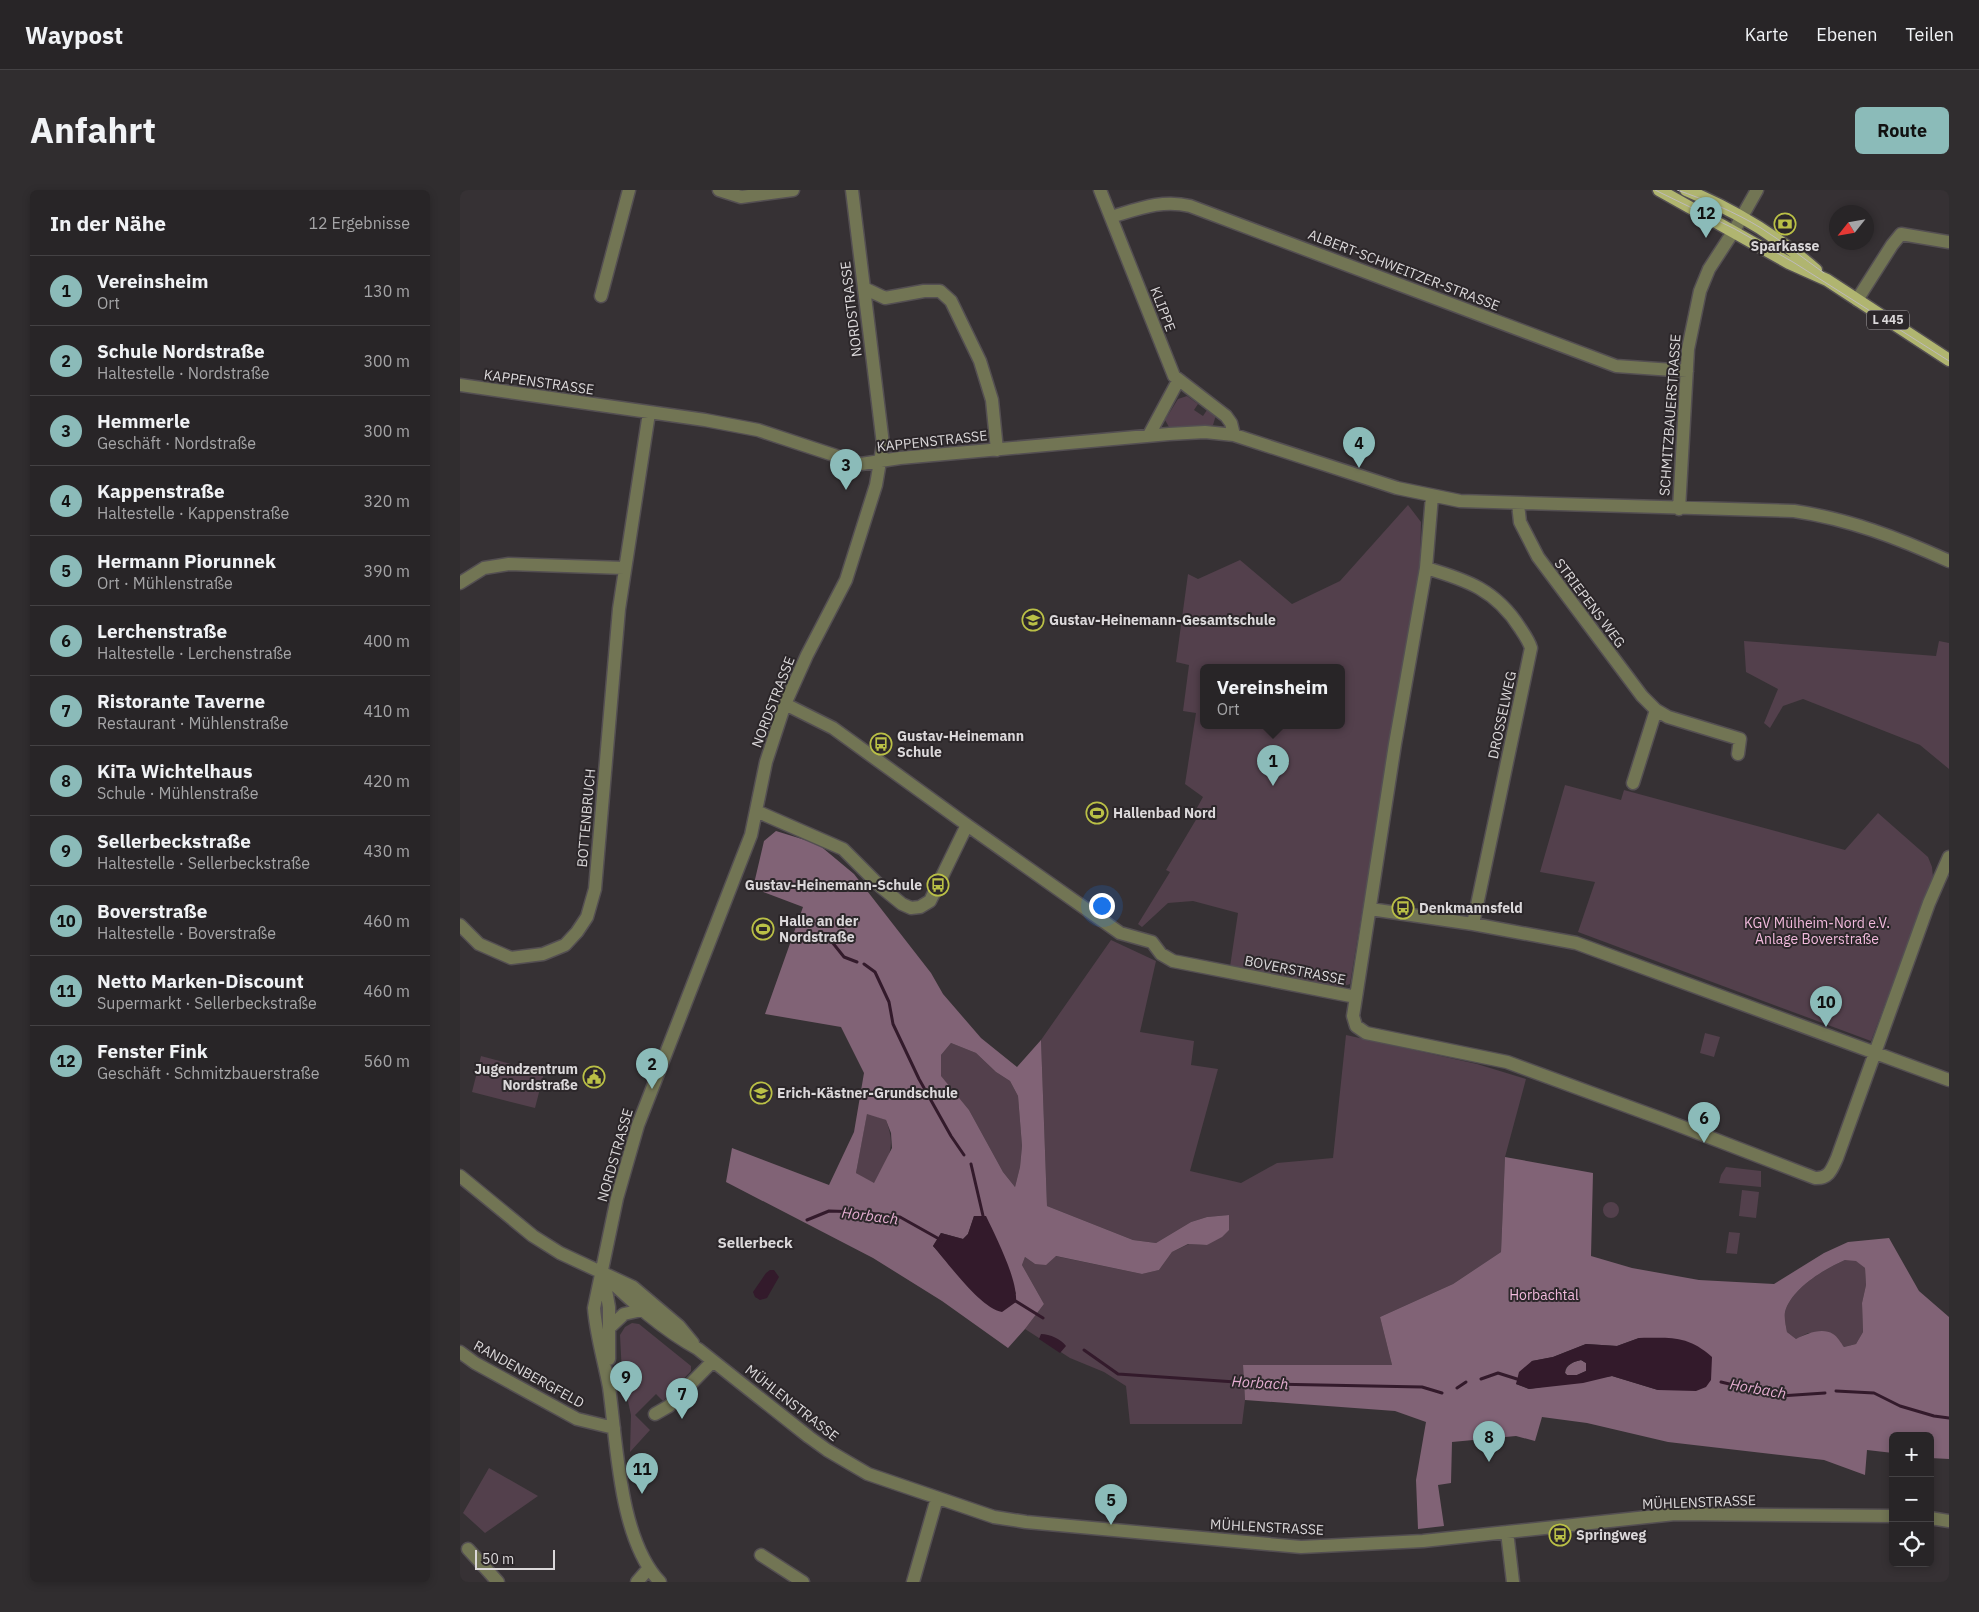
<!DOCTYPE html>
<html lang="de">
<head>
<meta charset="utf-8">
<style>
	body { margin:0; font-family:"IBM Plex Sans",sans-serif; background:#302d2f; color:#f1f3f6 }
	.controls { position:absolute; right:15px; bottom:15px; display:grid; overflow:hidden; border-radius:8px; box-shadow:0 2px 8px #0003 }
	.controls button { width:45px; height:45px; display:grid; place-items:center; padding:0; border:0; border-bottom:1px solid #444244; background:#282527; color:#f1f3f6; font:25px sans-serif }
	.compass { position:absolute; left:1369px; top:15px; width:45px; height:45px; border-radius:50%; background:#282527; box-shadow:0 2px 8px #0003; rotate:239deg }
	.scale { position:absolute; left:15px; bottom:12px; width:80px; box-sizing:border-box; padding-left:5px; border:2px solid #dbd8da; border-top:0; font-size:14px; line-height:18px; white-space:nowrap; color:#dbd8da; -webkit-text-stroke:4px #2c272a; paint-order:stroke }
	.you { position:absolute; left:641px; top:715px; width:18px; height:18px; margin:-12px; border:4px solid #fff; border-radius:50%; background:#1a73e8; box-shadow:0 0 0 8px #1a73e833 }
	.badge { display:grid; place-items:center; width:32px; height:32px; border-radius:50%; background:#8bbbb9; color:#111; font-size:16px; font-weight:700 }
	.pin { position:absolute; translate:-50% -41px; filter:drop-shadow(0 1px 2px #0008) }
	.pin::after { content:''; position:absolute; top:26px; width:18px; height:15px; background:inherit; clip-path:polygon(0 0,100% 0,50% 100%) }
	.popup { position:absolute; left:740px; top:474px; width:145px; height:65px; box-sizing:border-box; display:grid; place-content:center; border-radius:8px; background:#282527; filter:drop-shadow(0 1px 4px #0005); font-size:16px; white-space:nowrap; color:#a5a5a7 }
	.popup b { font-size:19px; color:#f1f3f6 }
	.popup::after { content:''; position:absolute; left:50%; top:100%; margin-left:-10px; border:10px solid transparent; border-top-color:#282527 }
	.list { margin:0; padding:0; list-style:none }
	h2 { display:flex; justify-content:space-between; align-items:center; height:65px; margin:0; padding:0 20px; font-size:21px }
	h2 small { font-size:16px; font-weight:400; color:#a5a5a7 }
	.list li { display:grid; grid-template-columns:32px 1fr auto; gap:15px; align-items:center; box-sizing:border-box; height:70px; padding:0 20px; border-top:1px solid #444244 }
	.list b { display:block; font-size:19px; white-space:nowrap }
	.list p { margin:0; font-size:16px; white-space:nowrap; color:#a5a5a7 }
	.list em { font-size:16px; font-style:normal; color:#a5a5a7 }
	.icon { flex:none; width:28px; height:28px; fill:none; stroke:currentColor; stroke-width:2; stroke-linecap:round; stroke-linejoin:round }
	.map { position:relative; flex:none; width:1489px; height:1392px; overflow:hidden; border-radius:8px }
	header { display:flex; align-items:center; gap:30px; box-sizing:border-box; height:70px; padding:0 25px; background:#282527; border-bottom:1px solid #444244 }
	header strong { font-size:24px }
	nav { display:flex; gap:28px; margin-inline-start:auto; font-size:18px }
	.intro { display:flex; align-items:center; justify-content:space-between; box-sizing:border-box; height:120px; padding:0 30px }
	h1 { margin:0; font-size:35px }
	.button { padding:12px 22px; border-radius:8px; background:#8bbbb9; color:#111; font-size:18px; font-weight:700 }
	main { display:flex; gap:30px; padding:0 30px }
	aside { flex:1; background:#282527; border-radius:8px; box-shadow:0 2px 8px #0003 }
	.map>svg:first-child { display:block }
	.green { fill:#53404c; fill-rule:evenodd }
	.forest { fill:#816376; fill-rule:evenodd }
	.water { fill:#331a2b; fill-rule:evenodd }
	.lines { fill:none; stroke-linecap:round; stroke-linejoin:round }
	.stream { stroke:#331a2b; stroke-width:3 }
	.minor-casing { stroke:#544f52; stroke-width:15 }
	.major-casing { stroke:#544f52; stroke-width:15 }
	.minor { stroke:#727554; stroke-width:12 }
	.major { stroke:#b0b570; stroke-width:12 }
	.tram { stroke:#bebabc; stroke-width:1 }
	.labels { text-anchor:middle; stroke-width:4; stroke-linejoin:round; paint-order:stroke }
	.shield { fill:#2c272a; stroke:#a6a3a5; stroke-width:1 }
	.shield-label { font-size:12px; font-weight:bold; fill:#dbd8da }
	.poi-label { font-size:14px; font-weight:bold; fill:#dbd8da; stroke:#2c272a; text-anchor:start }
	.street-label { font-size:14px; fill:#dbd8da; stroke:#2c272a }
	.park-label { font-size:14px; fill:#f2badd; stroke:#2c272a }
	.water-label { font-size:15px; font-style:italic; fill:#e4add0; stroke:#2c272a }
	.neighbourhood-label { font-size:15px; font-weight:bold; fill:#dbd8da; stroke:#2c272a }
</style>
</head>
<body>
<header>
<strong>Waypost</strong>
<nav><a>Karte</a><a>Ebenen</a><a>Teilen</a></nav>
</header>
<div class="intro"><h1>Anfahrt</h1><a class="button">Route</a></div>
<main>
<aside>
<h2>In der Nähe<small>12 Ergebnisse</small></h2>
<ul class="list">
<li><span class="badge">1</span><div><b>Vereinsheim</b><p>Ort</p></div><em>130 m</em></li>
<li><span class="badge">2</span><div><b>Schule Nordstraße</b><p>Haltestelle · Nordstraße</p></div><em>300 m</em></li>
<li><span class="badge">3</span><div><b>Hemmerle</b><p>Geschäft · Nordstraße</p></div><em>300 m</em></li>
<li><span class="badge">4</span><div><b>Kappenstraße</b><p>Haltestelle · Kappenstraße</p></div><em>320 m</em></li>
<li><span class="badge">5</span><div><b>Hermann Piorunnek</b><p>Ort · Mühlenstraße</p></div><em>390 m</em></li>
<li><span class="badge">6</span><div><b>Lerchenstraße</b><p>Haltestelle · Lerchenstraße</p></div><em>400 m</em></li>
<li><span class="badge">7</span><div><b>Ristorante Taverne</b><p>Restaurant · Mühlenstraße</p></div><em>410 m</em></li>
<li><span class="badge">8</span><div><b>KiTa Wichtelhaus</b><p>Schule · Mühlenstraße</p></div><em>420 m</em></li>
<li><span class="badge">9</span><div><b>Sellerbeckstraße</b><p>Haltestelle · Sellerbeckstraße</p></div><em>430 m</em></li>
<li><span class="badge">10</span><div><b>Boverstraße</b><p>Haltestelle · Boverstraße</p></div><em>460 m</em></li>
<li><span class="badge">11</span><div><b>Netto Marken-Discount</b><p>Supermarkt · Sellerbeckstraße</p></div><em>460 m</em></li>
<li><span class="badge">12</span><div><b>Fenster Fink</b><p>Geschäft · Schmitzbauerstraße</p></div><em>560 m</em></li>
</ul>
</aside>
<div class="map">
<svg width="1489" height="1392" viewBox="0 0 1489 1392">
	<rect width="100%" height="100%" fill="#363134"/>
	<path class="green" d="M 727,206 L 738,214 L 734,220 L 743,226 L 747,220 L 756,225 L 753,235 L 709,237 L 705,230 L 718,209 Z
		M 948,315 L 961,332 L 960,372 L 890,794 L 881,797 L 770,777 L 778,723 L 733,711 L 708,713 L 682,737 L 678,734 L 710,682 L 706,680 L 737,628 L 733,625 L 743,607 L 725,594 L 736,523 L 723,521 L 729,475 L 716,472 L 728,384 L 738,389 L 780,370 L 832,414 L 880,391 ZM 744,477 L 882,477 L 882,535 L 744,535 Z
		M 1284,451 L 1476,466 L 1479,451 L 1489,453 L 1489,579 L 1460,555 L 1343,509 L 1323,516 L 1310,538 L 1304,533 L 1318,499 L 1286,482 Z
		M 1105,595 L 1161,610 L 1164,600 L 1385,660 L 1418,623 L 1468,667 L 1472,677 L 1473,687 L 1411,851 L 1118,742 L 1135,692 L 1080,682 Z
		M 651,750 L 696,771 L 680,842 L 734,851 L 731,875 L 758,879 L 730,981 L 781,993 L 817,973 L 873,968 L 886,845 L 1017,874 L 1066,889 L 1045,967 L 1041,1062 L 993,1094 L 920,1127 L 932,1175 L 783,1175 L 785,1210 L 782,1234 L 670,1234 L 666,1196 L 644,1182 L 610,1168 L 565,1139 L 584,1114 L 562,1075 L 565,1067 L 575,1074 L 595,1066 L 682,1084 L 699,1080 L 712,1062 L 729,1054 L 747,1055 L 769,1025 L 747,1027 L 731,1032 L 696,1053 L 673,1050 L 587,1016 L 581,850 Z
		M 1245,843 L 1260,847 L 1254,867 L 1240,863 Z
		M 491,853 L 516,863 L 536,882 L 550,891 L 558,906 L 562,956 L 560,977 L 555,997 L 543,982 L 509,920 L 481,887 L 481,865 Z
		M 21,866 L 84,883 L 75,918 L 12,902 Z
		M 407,923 L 426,930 C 437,960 428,967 414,994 L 396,983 Z
		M 1266,977 L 1301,981 L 1301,997 L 1259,993 L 1261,985 Z
		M 1282,1000 L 1299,1002 L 1296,1028 L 1279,1026 Z
		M1143 1020a8 8 0 1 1 16 0a8 8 0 1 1-16 0Z
		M 1269,1042 L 1280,1043 L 1277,1064 L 1266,1063 Z
		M 1385,1070 L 1396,1070 L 1405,1078 L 1406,1095 L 1402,1113 L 1403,1142 L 1396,1154 L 1384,1157 L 1372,1144 L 1348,1143 L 1336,1149 L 1327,1142 C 1326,1136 1324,1128 1325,1122 C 1331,1099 1364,1079 1385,1070 Z
		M 172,1133 L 179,1134 L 231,1176 L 231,1181 L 203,1211 L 196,1204 L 175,1225 L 190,1240 L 170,1262 L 171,1225 L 162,1184 L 160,1145 L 165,1137 Z
		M 29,1278 L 78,1306 L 25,1343 L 3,1323 Z"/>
	<path class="forest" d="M 316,641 L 358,654 L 394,684 L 471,783 L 483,804 L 521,848 L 557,877 L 581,850 L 587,1016 L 673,1050 L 696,1053 L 731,1032 L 747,1027 L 769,1025 L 769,1040 L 762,1047 L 747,1055 L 728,1054 L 712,1062 L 699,1080 L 682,1084 L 596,1066 L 586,1075 L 575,1074 L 565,1067 L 562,1075 L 584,1114 L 565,1139 L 548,1158 L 482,1111 L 413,1068 L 266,992 L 272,958 L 369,995 L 394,942 L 404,883 L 381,837 L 305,824 L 343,717 L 293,698 L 304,651 ZM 491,853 L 516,863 L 536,882 L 550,891 L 558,906 L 562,956 L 560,977 L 555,997 L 543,982 L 509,920 L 481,886 L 481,865 ZM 407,924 L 426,930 L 431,943 L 432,958 L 414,993 L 396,983 ZM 514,1026 L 552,1092 L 556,1104 L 495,1081 L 473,1056 L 481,1043 L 503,1049 L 508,1044 Z
		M 1045,967 L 1133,983 L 1131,1066 L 1172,1078 L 1239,1090 L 1314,1094 L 1364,1063 L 1388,1052 L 1429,1048 L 1459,1101 L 1489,1127 L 1489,1269 L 1470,1268 L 1470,1246 L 1433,1246 L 1433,1263 L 1407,1260 L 1405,1285 L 1364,1270 L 1208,1252 L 1127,1233 L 1082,1227 L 1075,1251 L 1056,1246 L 992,1252 L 991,1293 L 978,1295 L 984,1336 L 958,1339 L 956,1290 L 966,1232 L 935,1221 L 785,1210 L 783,1175 L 932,1175 L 920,1127 L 993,1094 L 1041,1062 ZM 1385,1070 L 1396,1071 L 1405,1078 L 1406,1095 L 1402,1113 L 1403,1142 L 1396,1154 L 1384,1157 C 1381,1153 1377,1146 1373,1144 C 1362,1137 1346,1144 1336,1149 L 1327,1142 C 1326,1136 1324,1128 1325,1122 C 1331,1099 1364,1079 1385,1070 ZM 1179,1148 L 1198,1200 L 1152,1186 L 1069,1199 L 1056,1194 L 1072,1171 L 1093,1167 L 1126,1154 L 1157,1156 Z
		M 1121,1170 L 1126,1173 L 1126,1181 L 1117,1185 L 1107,1185 L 1105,1183 C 1106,1174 1114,1172 1121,1170 Z"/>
	<path class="water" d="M 514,1026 L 526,1026 C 536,1047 558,1090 556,1112 L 542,1122 C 520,1118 489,1074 473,1056 L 481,1043 L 503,1049 L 508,1044 Z
		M 310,1080 L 314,1080 L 319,1087 L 307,1108 L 300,1110 L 295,1107 L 293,1102 L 306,1083 Z
		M 581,1144 C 590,1144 601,1149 606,1156 L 600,1163 L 579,1149 Z
		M 1179,1148 C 1211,1148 1227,1145 1252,1167 L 1251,1190 L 1246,1197 L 1236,1201 L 1198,1200 L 1152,1186 L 1123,1193 L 1069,1199 L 1056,1194 L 1059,1182 L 1072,1171 L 1093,1167 L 1126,1154 L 1157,1156 ZM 1121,1170 L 1126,1173 L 1126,1181 L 1117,1185 L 1107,1185 L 1105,1183 C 1105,1174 1114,1172 1121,1170 Z"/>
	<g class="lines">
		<path class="stream" d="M 372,752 L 384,767 L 397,772
			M 404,774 L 415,782 L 429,812 L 433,834 L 459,889 L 491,946 L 504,965
			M 511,974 L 524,1030
			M 347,1030 L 369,1021 L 401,1022 L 440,1027 L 481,1050
			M 554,1110 L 583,1128
			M 624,1160 L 658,1184 L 805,1194 L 962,1197 L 982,1203
			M 1021,1189 L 1038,1183 L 1057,1189
			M 1261,1192 L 1320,1206 L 1365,1203
			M 997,1198 L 1006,1192
			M 1376,1201 L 1414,1203 L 1440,1216 L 1474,1226 L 1489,1228"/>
		<g class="minor-casing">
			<path id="minor" d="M 259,0 L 281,7 L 333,0
				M 640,0 L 714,186 L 766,226 L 771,233 L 774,245
				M 651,27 C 678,19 702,9 730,16 L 1156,176 L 1227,181
				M 404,98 L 425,108 L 464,101 L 480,101 L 491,111 L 520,171 L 532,210 L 537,260
				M 141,106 L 169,0
				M 1397,110 L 1432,55 L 1441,44 L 1489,52
				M 0,195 L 245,230 L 298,240 L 401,274 L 440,268 L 709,244 L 745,242 L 774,245 L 937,298 L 1000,311 L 1334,321 C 1389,329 1438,348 1489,371
				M 689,245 L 718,191
				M 972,306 L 966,378 L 935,554 L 896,807 L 893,826 L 896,836 L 906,843 L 1047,872 L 1202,929 L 1355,988 C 1369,989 1372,979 1377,968 L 1469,713 L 1489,667
				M 1058,314 L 1060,332 L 1078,367 L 1182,506 L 1196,520 L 1208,527 L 1280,549 L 1278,564
				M 1219,319 L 1228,159 L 1240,101 L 1249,79 L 1275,39 L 1297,0
				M 966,378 C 1007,390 1036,400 1060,438 C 1064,444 1069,451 1071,458 L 1013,734
				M 0,393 L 24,378 L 49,374 L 164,378
				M 325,514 L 373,538 L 507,635 L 660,743 L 692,752 L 701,764 L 713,771 L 896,807
				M 1173,593 L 1196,520
				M 296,621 L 383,659 L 421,697 L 442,714 L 451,718 L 460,717 L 470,711 L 507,635
				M 910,719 L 1013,734 L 1116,753 L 1489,890
				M 0,735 L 19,754 L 51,768 L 83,764 L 105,755 L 117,742 L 127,727 L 135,699 L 159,419 L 189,223
				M 0,986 L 73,1046 L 100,1063 L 173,1097 L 219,1136 L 233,1153
				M 143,1084 C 172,1112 202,1139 238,1159 L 349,1247 L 367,1260 L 408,1284 L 534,1327 L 566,1332 L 841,1357 L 963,1351 L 1215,1324 L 1433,1326
				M 144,1089 L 149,1117 L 149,1169
				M 149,1138 L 164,1124 L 182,1120
				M 0,1162 L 15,1173 L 117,1229 L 154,1238
				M 195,1224 L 209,1216 L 253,1171
				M 1470,1328 L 1489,1331
				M 1047,1342 L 1053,1392
				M 8,1359 L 38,1392
				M 301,1365 L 343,1392
				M 177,1392 L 189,1378
				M 200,1392 C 159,1349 157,1254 149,1197 C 144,1170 136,1145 134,1118 L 157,1008 L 178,935 L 291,645 L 306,572 L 325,514 L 347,465 L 386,390 L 416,295 L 423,254 L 392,0
				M 453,1392 L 477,1308"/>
		</g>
		<g class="major-casing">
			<path id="major" d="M 1199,0 L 1329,73 L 1367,90 L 1489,170
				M 1226,0 C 1275,20 1316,45 1356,80"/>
		</g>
		<use href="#minor" class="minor"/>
		<use href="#major" class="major"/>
		<path class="tram" d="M 1195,0 L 1275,39 L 1333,72 L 1489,171
			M 1217,0 C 1246,10 1275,22 1301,38 C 1323,52 1343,68 1364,83"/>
	</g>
	<defs>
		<g id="bank-ring" transform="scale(1.125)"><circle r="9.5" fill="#2c272a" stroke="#bac046" stroke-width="1.5"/><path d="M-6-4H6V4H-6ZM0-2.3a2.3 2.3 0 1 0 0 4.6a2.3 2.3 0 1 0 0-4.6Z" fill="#bac046"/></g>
		<g id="school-ring" transform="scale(1.125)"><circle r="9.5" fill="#2c272a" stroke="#bac046" stroke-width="1.5"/><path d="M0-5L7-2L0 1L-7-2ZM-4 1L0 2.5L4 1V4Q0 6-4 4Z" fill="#bac046"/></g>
		<g id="bus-ring" transform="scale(1.125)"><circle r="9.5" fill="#2c272a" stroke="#bac046" stroke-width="1.5"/><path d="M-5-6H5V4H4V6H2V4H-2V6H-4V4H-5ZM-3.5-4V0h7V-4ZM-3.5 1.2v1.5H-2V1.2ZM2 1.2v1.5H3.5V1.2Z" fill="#bac046"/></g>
		<g id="stadium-ring" transform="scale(1.125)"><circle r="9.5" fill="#2c272a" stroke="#bac046" stroke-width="1.5"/><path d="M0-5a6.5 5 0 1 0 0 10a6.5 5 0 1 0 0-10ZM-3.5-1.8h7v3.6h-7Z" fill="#bac046"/></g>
		<g id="civic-ring" transform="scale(1.125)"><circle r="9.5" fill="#2c272a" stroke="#bac046" stroke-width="1.5"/><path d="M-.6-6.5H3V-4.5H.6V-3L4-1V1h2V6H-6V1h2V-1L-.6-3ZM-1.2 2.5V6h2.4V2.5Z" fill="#bac046"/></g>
	</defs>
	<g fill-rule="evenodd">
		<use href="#bank-ring" x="1325" y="34"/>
		<use href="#school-ring" x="573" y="430"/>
		<use href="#bus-ring" x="421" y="554"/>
		<use href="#stadium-ring" x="637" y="623"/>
		<use href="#bus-ring" x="478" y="695"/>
		<use href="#bus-ring" x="943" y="718"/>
		<use href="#stadium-ring" x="303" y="739"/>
		<use href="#civic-ring" x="134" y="887"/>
		<use href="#school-ring" x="301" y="903"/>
		<use href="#bus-ring" x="1100" y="1345"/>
	</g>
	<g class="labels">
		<rect class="shield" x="1407" y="120.5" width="42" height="19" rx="4"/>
		<g class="shield-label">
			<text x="1428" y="134">L 445</text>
		</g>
		<g class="poi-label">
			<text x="1325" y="61" text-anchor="middle">Sparkasse</text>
			<text x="589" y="435">Gustav-Heinemann-Gesamtschule</text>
			<text x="437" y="551">Gustav-Heinemann<tspan x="437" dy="16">Schule</tspan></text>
			<text x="653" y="628">Hallenbad Nord</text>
			<text x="462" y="700" text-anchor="end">Gustav-Heinemann-Schule</text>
			<text x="959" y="723">Denkmannsfeld</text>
			<text x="319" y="736">Halle an der<tspan x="319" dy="16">Nordstraße</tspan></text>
			<text x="118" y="884" text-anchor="end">Jugendzentrum<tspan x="118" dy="16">Nordstraße</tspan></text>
			<text x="317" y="908">Erich-Kästner-Grundschule</text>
			<text x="1116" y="1350">Springweg</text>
		</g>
		<g class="street-label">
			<text transform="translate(944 80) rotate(21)" y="5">ALBERT-SCHWEITZER-STRASSE</text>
			<text transform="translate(391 119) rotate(-97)" y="5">NORDSTRASSE</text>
			<text transform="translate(703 119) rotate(69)" y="5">KLIPPE</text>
			<text transform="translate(79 192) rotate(8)" y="5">KAPPENSTRASSE</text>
			<text transform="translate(1210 225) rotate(-86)" y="5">SCHMITZBAUERSTRASSE</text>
			<text transform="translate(472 251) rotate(-6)" y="5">KAPPENSTRASSE</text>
			<text transform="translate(1130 413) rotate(53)" y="5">STRIEPENS WEG</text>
			<text transform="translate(313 512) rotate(-69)" y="5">NORDSTRASSE</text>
			<text transform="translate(1042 525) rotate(-78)" y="5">DROSSELWEG</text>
			<text transform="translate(126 628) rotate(-85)" y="5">BOTTENBRUCH</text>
			<text transform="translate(835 780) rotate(11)" y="5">BOVERSTRASSE</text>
			<text transform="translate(155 965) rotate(-74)" y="5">NORDSTRASSE</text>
			<text transform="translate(69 1184) rotate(29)" y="5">RANDENBERGFELD</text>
			<text transform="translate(332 1213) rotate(38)" y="5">MÜHLENSTRASSE</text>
			<text transform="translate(1239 1312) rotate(-2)" y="5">MÜHLENSTRASSE</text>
			<text transform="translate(807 1337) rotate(3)" y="5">MÜHLENSTRASSE</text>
		</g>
		<g class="park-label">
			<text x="1357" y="738">KGV Mülheim-Nord e.V.<tspan x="1357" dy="16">Anlage Boverstraße</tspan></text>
			<text x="1084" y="1110">Horbachtal</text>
		</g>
		<g class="water-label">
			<text transform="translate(410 1026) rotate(7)" y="5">Horbach</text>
			<text transform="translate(800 1193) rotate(3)" y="5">Horbach</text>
			<text transform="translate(1298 1199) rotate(10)" y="5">Horbach</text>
		</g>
		<g class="neighbourhood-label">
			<text x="295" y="1058">Sellerbeck</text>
		</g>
	</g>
</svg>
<div class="controls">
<button>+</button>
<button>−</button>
<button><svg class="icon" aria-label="locate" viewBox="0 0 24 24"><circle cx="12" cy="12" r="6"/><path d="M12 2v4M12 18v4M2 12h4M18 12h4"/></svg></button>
</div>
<svg class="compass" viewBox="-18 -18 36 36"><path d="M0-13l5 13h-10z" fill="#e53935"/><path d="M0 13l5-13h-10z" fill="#a5a5a7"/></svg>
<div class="scale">50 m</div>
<div class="you"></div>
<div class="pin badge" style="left:813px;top:596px">1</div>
<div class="popup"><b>Vereinsheim</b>Ort</div>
<div class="pin badge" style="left:192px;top:899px">2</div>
<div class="pin badge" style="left:386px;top:300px">3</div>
<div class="pin badge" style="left:899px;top:278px">4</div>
<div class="pin badge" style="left:651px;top:1335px">5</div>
<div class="pin badge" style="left:1244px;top:953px">6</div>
<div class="pin badge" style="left:222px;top:1229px">7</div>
<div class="pin badge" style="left:1029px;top:1272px">8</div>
<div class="pin badge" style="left:166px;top:1212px">9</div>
<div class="pin badge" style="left:1366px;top:837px">10</div>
<div class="pin badge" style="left:182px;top:1304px">11</div>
<div class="pin badge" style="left:1246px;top:48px">12</div>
</div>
</main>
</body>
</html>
